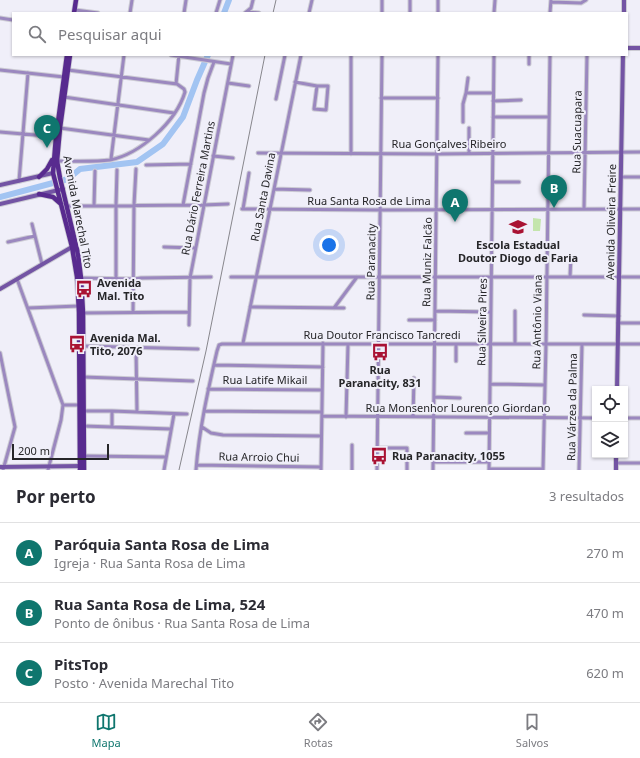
<!DOCTYPE html>
<html lang="pt">
<head>
<meta charset="utf-8">
<style>
	body { margin:0; font-family:"Noto Sans",sans-serif; background:#f2f2f3; color:#2b2b33 }
	.controls { position:absolute; right:12px; bottom:12px; display:grid; overflow:hidden; border-radius:0px; box-shadow:0 1px 3px #0004 }
	.controls button { width:36px; height:36px; display:grid; place-items:center; padding:0; border:0; border-bottom:1px solid #e1e1e2; background:#fff; color:#2b2b33; font:20px sans-serif }
	.scale { position:absolute; left:12px; bottom:10px; width:97px; box-sizing:border-box; padding-left:4px; border:2px solid #262629; border-top:0; font-size:11px; line-height:14px; white-space:nowrap; color:#262629; -webkit-text-stroke:3px #f0eff9; paint-order:stroke }
	.you { position:absolute; left:329px; top:245px; width:14px; height:14px; margin:-10px; border:3px solid #fff; border-radius:50%; background:#1a73e8; box-shadow:0 0 0 6px #1a73e833 }
	.badge { display:grid; place-items:center; width:26px; height:26px; border-radius:50%; background:#0f766e; color:#fff; font-size:13px; font-weight:700 }
	.pin { position:absolute; translate:-50% -33px; filter:drop-shadow(0 1px 2px #0008) }
	.pin::after { content:''; position:absolute; top:21px; width:14px; height:12px; background:inherit; clip-path:polygon(0 0,100% 0,50% 100%) }
	.list { margin:0; padding:0; list-style:none }
	h2 { display:flex; justify-content:space-between; align-items:center; height:52px; margin:0; padding:0 16px; font-size:17px }
	h2 small { font-size:13px; font-weight:400; color:#7c7c81 }
	.list li { display:grid; grid-template-columns:26px 1fr auto; gap:12px; align-items:center; box-sizing:border-box; height:60px; padding:0 16px; border-top:1px solid #e1e1e2 }
	.list b { display:block; font-size:15px; white-space:nowrap }
	.list p { margin:0; font-size:13px; white-space:nowrap; color:#7c7c81 }
	.list em { font-size:13px; font-style:normal; color:#7c7c81 }
	.icon { flex:none; width:22px; height:22px; fill:none; stroke:currentColor; stroke-width:2; stroke-linecap:round; stroke-linejoin:round }
	.map { position:relative; flex:none; width:640px; height:470px; overflow:hidden }
	.search { position:absolute; background:#fff; box-shadow:0 1px 3px #0004; left:12px; right:12px; top:12px; height:44px; display:flex; align-items:center; gap:10px; box-sizing:border-box; padding:0 14px; border-radius:0px; color:#7c7c81; font-size:15px }
	.sheet { height:232px; background:#fff }
	nav { display:flex; justify-content:space-around; align-items:center; box-sizing:border-box; height:56px; border-top:1px solid #e1e1e2; background:#fff; font-size:11px; color:#7c7c81 }
	nav a { display:grid; justify-items:center; gap:2px }
	nav .on { color:#0f766e }
	.map>svg:first-child { display:block }
	.green { fill:#c4e5ad }
	.lines { fill:none; stroke-linecap:round; stroke-linejoin:round }
	.river { stroke:#a2c4f2; stroke-width:6 }
	.street-casing { stroke:#cccbd4; stroke-width:5 }
	.secondary-casing { stroke:#cccbd4; stroke-width:6 }
	.primary-casing { stroke:#cccbd4; stroke-width:6 }
	.street { stroke:#9b88bf; stroke-width:3 }
	.secondary { stroke:#7354a4; stroke-width:4 }
	.primary { stroke:#582b8f; stroke-width:4.5 }
	.rail { stroke:#87868c; stroke-width:1 }
	.labels { text-anchor:middle; stroke-width:4; stroke-linejoin:round; paint-order:stroke }
	.street-label { font-size:11px; fill:#262629; stroke:#f0eff9 }
	.poi-label { font-size:11px; font-weight:bold; fill:#262629; stroke:#f0eff9; text-anchor:start }
</style>
</head>
<body>
<div class="map">
<svg width="640" height="470" viewBox="0 0 640 470">
	<rect width="100%" height="100%" fill="#f0eff9"/>
	<path class="green" d="M 533,218 L 541,219 L 540,231 L 533,231 Z"/>
	<g class="lines">
		<path class="river" d="M 224,13 L 229,0
			M 0,197 L 68,179 L 80,169 L 137,162 L 163,144 L 183,117 L 197,80 L 208,55"/>
		<g class="street-casing">
			<path id="street" d="M 551,2 L 581,3 L 586,0
				M 75,10 L 98,13
				M 247,12 L 259,13
				M 130,13 L 132,0
				M 184,13 L 186,0
				M 216,13 L 220,0
				M 245,13 L 251,8 L 253,0
				M 309,13 L 312,0
				M 382,13 L 382,0
				M 410,13 L 410,0
				M 438,13 L 438,0
				M 494,13 L 495,0
				M 550,13 L 551,0
				M 0,18 L 13,20
				M 171,55 L 231,64
				M 351,55 L 351,154
				M 529,64 L 529,55
				M 0,70 L 64,77
				M 295,82 L 317,86 L 328,86 L 326,110 L 314,109 L 317,86
				M 228,83 L 249,86
				M 176,84 L 179,55
				M 466,93 L 468,78
				M 64,97 L 174,113
				M 381,98 L 438,98
				M 276,99 L 285,55
				M 493,101 L 521,100
				M 493,117 L 549,117
				M 463,122 L 463,104 L 466,93 L 493,93
				M 60,128 L 149,140
				M 469,128 L 469,153
				M 0,132 L 58,137
				M 258,153 L 437,154 L 640,152
				M 213,156 L 233,158
				M 111,159 L 124,55
				M 57,161 C 75,161 93,162 110,160 C 140,154 176,122 185,92 L 184,89 L 177,84 L 68,70
				M 146,165 L 191,164
				M 621,177 L 640,177
				M 19,181 L 28,73
				M 493,182 L 519,182
				M 274,189 L 310,190
				M 183,205 L 204,93 L 208,78 L 214,62
				M 67,206 L 203,205 L 228,204
				M 94,206 L 95,171
				M 242,209 L 381,210 L 640,209
				M 243,209 L 249,173
				M 584,209 L 587,55
				M 32,224 L 42,264
				M 8,242 L 35,236
				M 164,247 L 195,248
				M 231,277 L 640,277
				M 570,277 L 571,256
				M 81,278 L 134,279 L 141,278 L 211,277
				M 116,278 L 116,205 L 117,170
				M 17,279 L 63,405 L 61,420 L 48,470
				M 250,307 L 344,308
				M 28,308 L 79,306
				M 334,308 L 357,277
				M 436,311 L 491,312
				M 515,311 L 515,344
				M 83,313 L 189,312
				M 133,313 L 134,205 L 136,169
				M 584,315 L 619,316
				M 409,320 L 435,320
				M 618,323 L 640,323
				M 189,325 L 190,278 L 233,55
				M 243,343 L 301,55
				M 83,346 L 198,349
				M 136,348 L 137,412
				M 0,353 L 15,427 L 3,470
				M 456,361 L 456,344
				M 214,365 L 323,367
				M 83,377 L 193,381
				M 490,384 L 545,385
				M 208,389 L 322,390
				M 434,397 L 460,398
				M 63,405 L 79,405
				M 83,411 L 112,411 L 187,414
				M 204,411 L 322,412
				M 322,416 L 595,418
				M 346,417 L 348,344
				M 413,417 L 414,378
				M 625,418 L 640,418
				M 83,426 L 171,429
				M 112,427 L 112,411
				M 202,427 L 211,433 L 223,435 L 321,436
				M 466,433 L 489,433
				M 377,448 L 407,448 L 407,470
				M 84,456 L 166,457
				M 433,462 L 489,462
				M 616,463 L 640,463
				M 197,465 L 321,467
				M 489,469 L 543,469
				M 164,470 L 174,414
				M 196,470 C 199,430 208,390 217,351 L 219,345 L 222,344 L 640,344
				M 321,470 L 323,343
				M 352,470 L 352,445
				M 377,470 L 382,55
				M 433,470 L 438,55
				M 489,470 L 494,55
				M 543,470 L 546,344 L 550,55
				M 579,470 L 582,344"/>
		</g>
		<g class="secondary-casing">
			<path id="secondary" d="M 624,13 L 624,0
				M 627,48 L 640,48
				M 0,185 L 53,173
				M 0,204 L 63,189
				M 0,289 L 72,247
				M 617,389 L 623,55
				M 0,467 L 82,466
				M 616,470 L 616,455"/>
		</g>
		<g class="primary-casing">
			<path id="primary" d="M 74,13 L 76,0
				M 67,55 L 56,137 L 53,173 L 72,247 L 77,277 L 79,312 L 80,470
				M 70,55 L 60,128 L 57,161 L 60,178 L 78,254 L 81,278 L 83,313 L 84,470
				M 39,177 L 47,169 L 52,160
				M 39,194 L 53,197 L 61,204"/>
		</g>
		<use href="#street" class="street"/>
		<use href="#secondary" class="secondary"/>
		<use href="#primary" class="primary"/>
		<path class="rail" d="M 273,13 L 276,0
			M 179,470 L 206,351 L 265,55"/>
	</g>
	<defs>
		<g id="school-bare" transform="scale(1.38)"><path d="M0-5L7-2L0 1L-7-2ZM-4 1L0 2.5L4 1V4Q0 6-4 4Z" fill="#a91233" stroke="#f0eff9" stroke-width="2.5" paint-order="stroke"/></g>
		<g id="bus-bare" transform="scale(1.38)"><path d="M-5-6H5V4H4V6H2V4H-2V6H-4V4H-5ZM-3.5-4V0h7V-4ZM-3.5 1.2v1.5H-2V1.2ZM2 1.2v1.5H3.5V1.2Z" fill="#a91233" stroke="#f0eff9" stroke-width="2.5" paint-order="stroke"/></g>
	</defs>
	<g fill-rule="evenodd">
		<use href="#school-bare" x="518" y="227"/>
		<use href="#bus-bare" x="84" y="289"/>
		<use href="#bus-bare" x="77" y="344"/>
		<use href="#bus-bare" x="380" y="352"/>
		<use href="#bus-bare" x="379" y="456"/>
	</g>
	<g class="labels">
		<g class="street-label">
			<text transform="translate(577 132) rotate(-89)" y="4">Rua Suacuapara</text>
			<text x="449" y="148">Rua Gonçalves Ribeiro</text>
			<text transform="translate(198 188) rotate(-79)" y="4">Rua Dário Ferreira Martins</text>
			<text transform="translate(263 197) rotate(-79)" y="4">Rua Santa Davina</text>
			<text x="369" y="205">Rua Santa Rosa de Lima</text>
			<text transform="translate(78 212) rotate(79)" y="4">Avenida Marechal Tito</text>
			<text transform="translate(611 222) rotate(-89)" y="4">Avenida Oliveira Freire</text>
			<text transform="translate(371 262) rotate(-89)" y="4">Rua Paranacity</text>
			<text transform="translate(427 262) rotate(-89)" y="4">Rua Muniz Falcão</text>
			<text transform="translate(482 322) rotate(-89)" y="4">Rua Silveira Pires</text>
			<text transform="translate(537 322) rotate(-89)" y="4">Rua Antônio Viana</text>
			<text x="382" y="339">Rua Doutor Francisco Tancredi</text>
			<text x="265" y="384">Rua Latife Mikail</text>
			<text transform="translate(572 407) rotate(-89)" y="4">Rua Várzea da Palma</text>
			<text x="458" y="412">Rua Monsenhor Lourenço Giordano</text>
			<text transform="translate(259 457) rotate(1)" y="4">Rua Arroio Chui</text>
		</g>
		<g class="poi-label">
			<text x="518" y="249" text-anchor="middle">Escola Estadual<tspan x="518" dy="13">Doutor Diogo de Faria</tspan></text>
			<text x="97" y="287">Avenida<tspan x="97" dy="13">Mal. Tito</tspan></text>
			<text x="90" y="342">Avenida Mal.<tspan x="90" dy="13">Tito, 2076</tspan></text>
			<text x="380" y="374" text-anchor="middle">Rua<tspan x="380" dy="13">Paranacity, 831</tspan></text>
			<text x="392" y="460">Rua Paranacity, 1055</text>
		</g>
	</g>
</svg>
<div class="controls">
<button><svg class="icon" aria-label="locate" viewBox="0 0 24 24"><circle cx="12" cy="12" r="6"/><path d="M12 2v4M12 18v4M2 12h4M18 12h4"/></svg></button>
<button><svg class="icon" aria-label="layers" viewBox="0 0 24 24"><path d="M12 4l9 5-9 5-9-5zM3 14l9 5 9-5"/></svg></button>
</div>
<div class="scale">200 m</div>
<div class="you"></div>
<div class="pin badge" style="left:455px;top:222px">A</div>
<div class="pin badge" style="left:554px;top:208px">B</div>
<div class="pin badge" style="left:47px;top:148px">C</div>
<div class="search"><svg class="icon" aria-label="search" viewBox="0 0 24 24"><circle cx="10" cy="10" r="6"/><path d="M15 15l6 6"/></svg>Pesquisar aqui</div>
</div>
<section class="sheet">
<h2>Por perto<small>3 resultados</small></h2>
<ul class="list">
<li><span class="badge">A</span><div><b>Paróquia Santa Rosa de Lima</b><p>Igreja · Rua Santa Rosa de Lima</p></div><em>270 m</em></li>
<li><span class="badge">B</span><div><b>Rua Santa Rosa de Lima, 524</b><p>Ponto de ônibus · Rua Santa Rosa de Lima</p></div><em>470 m</em></li>
<li><span class="badge">C</span><div><b>PitsTop</b><p>Posto · Avenida Marechal Tito</p></div><em>620 m</em></li>
</ul>
</section>
<nav>
<a class="on"><svg class="icon" aria-label="map" viewBox="0 0 24 24"><path d="M3 6l6-2 6 2 6-2v14l-6 2-6-2-6 2zM9 4v14M15 6v14"/></svg>Mapa</a>
<a><svg class="icon" aria-label="directions" viewBox="0 0 24 24"><path d="M12 3l9 9-9 9-9-9zM9 14v-3h6M13 9l2 2-2 2"/></svg>Rotas</a>
<a><svg class="icon" aria-label="saved" viewBox="0 0 24 24"><path d="M7 4h10v16l-5-4-5 4z"/></svg>Salvos</a>
</nav>
</body>
</html>
